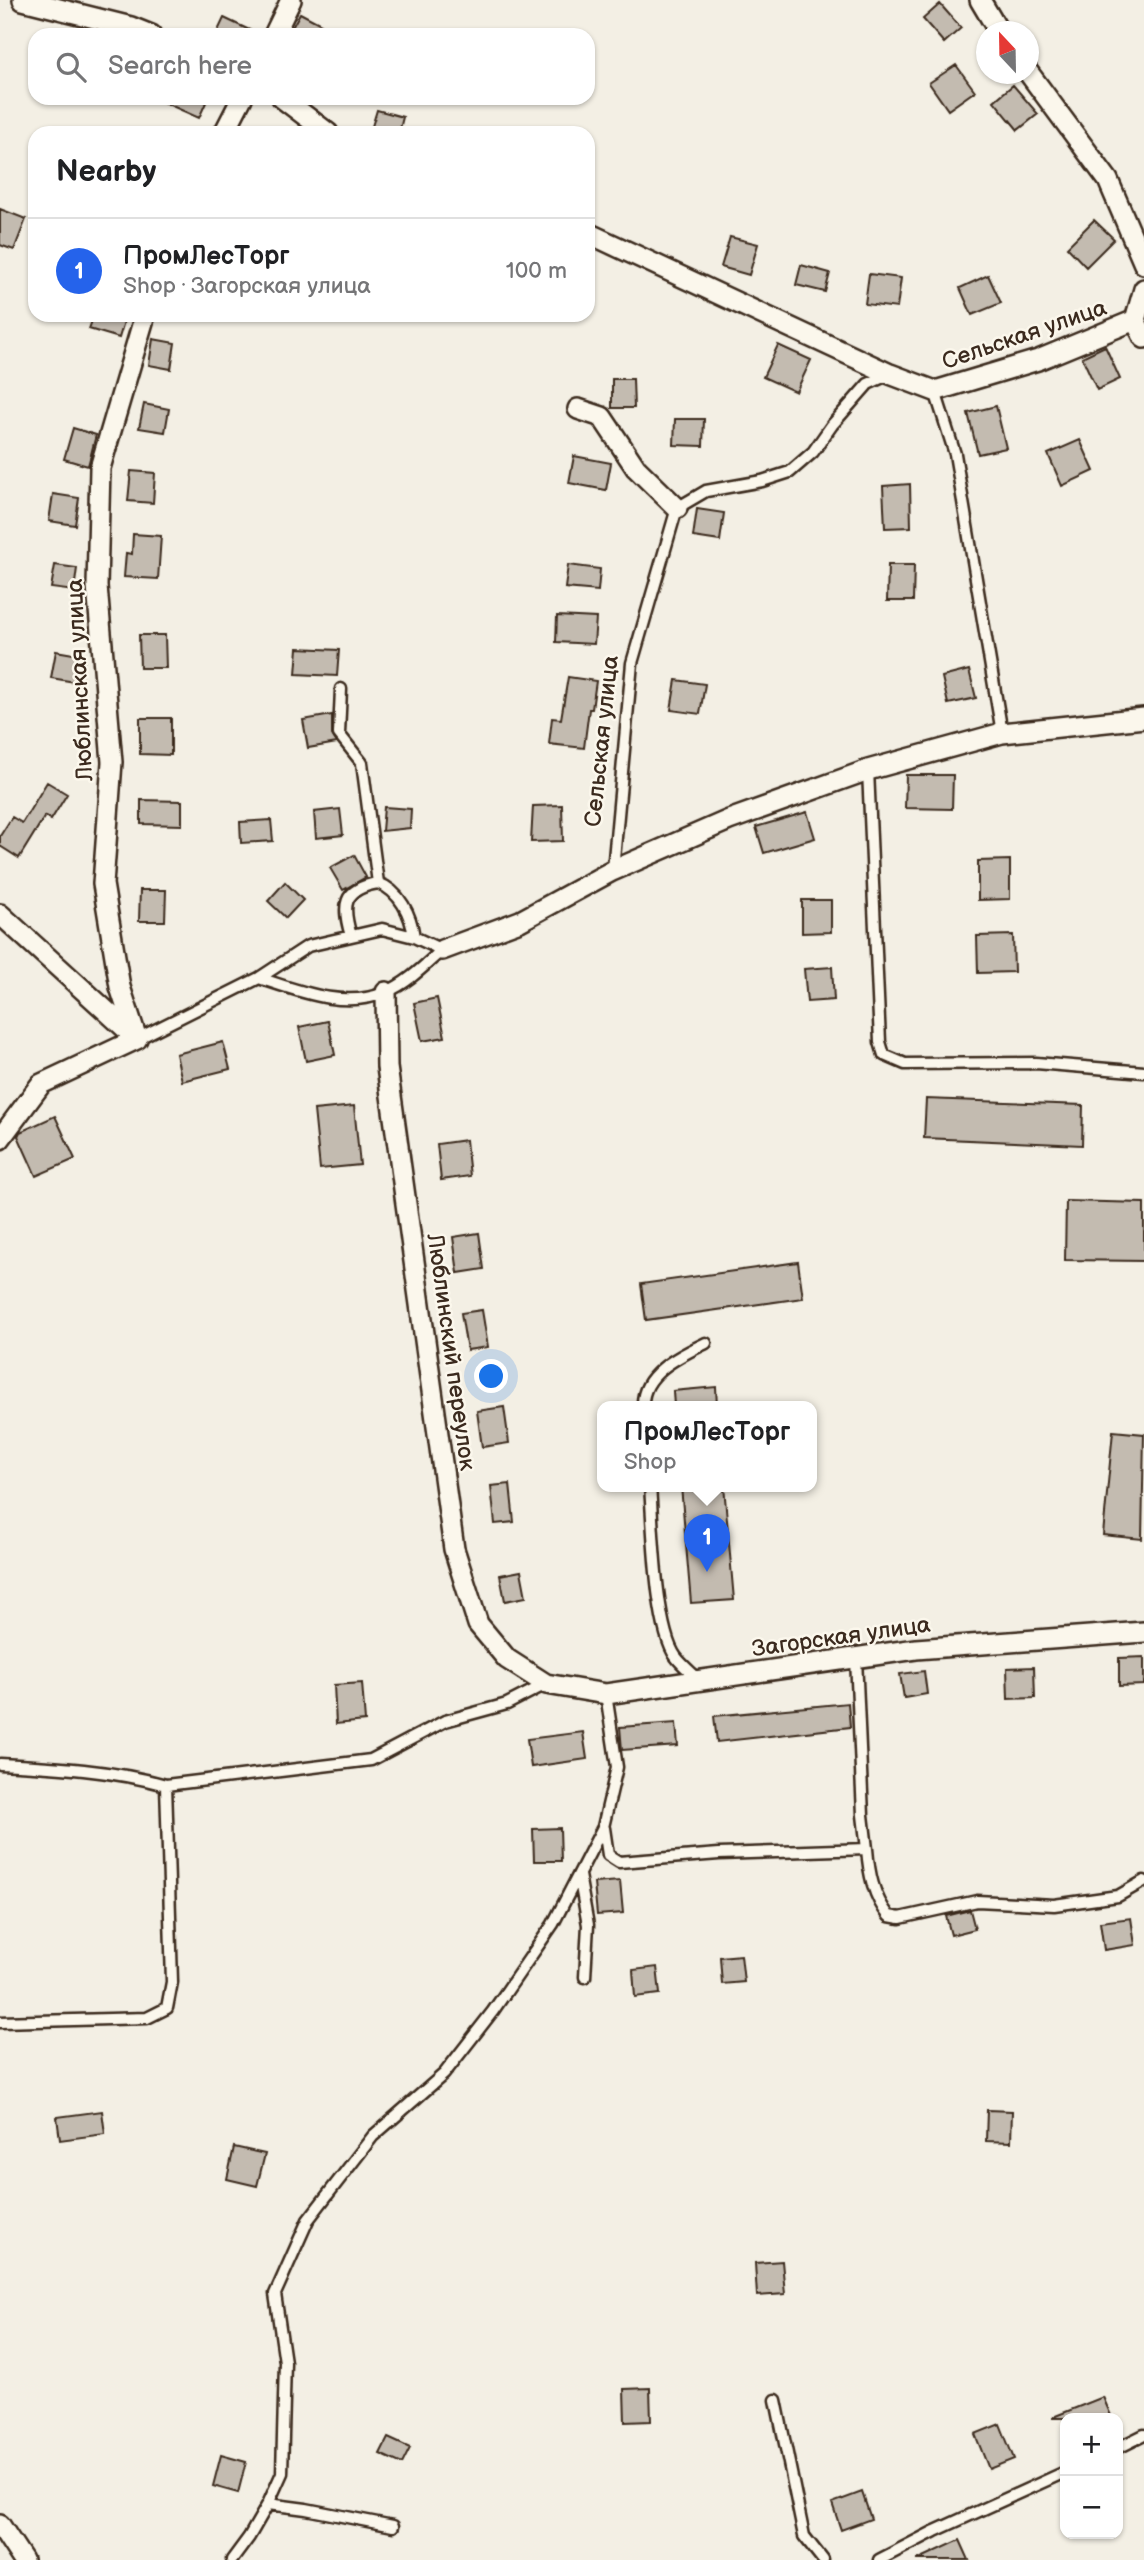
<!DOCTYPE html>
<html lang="en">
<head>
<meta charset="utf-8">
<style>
	body { margin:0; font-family:"Balsamiq Sans",sans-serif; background:#f6f6f6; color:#202124 }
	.controls { position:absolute; right:21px; bottom:21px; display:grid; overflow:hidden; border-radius:14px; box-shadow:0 2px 5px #0004 }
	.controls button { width:63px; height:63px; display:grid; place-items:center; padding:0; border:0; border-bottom:2px solid #e0e0e0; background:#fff; color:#202124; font:35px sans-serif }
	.compass { position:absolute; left:976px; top:21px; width:63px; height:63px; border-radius:50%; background:#fff; box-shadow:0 2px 5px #0004; rotate:338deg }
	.you { position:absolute; left:492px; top:1377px; width:24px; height:24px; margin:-18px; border:5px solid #fff; border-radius:50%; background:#1a73e8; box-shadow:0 0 0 10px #1a73e833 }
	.badge { display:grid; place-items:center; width:46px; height:46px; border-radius:50%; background:#2563eb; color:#fff; font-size:23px; font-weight:700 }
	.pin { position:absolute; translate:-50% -58px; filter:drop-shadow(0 2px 4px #0008) }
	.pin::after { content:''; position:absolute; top:37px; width:24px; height:21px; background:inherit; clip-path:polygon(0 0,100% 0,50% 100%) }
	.popup { position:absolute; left:597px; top:1401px; width:220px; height:91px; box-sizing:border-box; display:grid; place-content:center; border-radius:14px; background:#fff; filter:drop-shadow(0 2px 5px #0005); font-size:23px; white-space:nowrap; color:#757577 }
	.popup b { font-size:26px; color:#202124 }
	.popup::after { content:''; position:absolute; left:50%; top:100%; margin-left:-14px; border:14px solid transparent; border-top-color:#fff }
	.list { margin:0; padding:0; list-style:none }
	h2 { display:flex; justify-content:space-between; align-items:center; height:91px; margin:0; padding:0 28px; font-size:30px }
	h2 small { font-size:23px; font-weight:400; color:#757577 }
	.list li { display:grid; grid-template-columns:46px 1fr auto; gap:21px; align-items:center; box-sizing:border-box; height:105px; padding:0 28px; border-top:2px solid #e0e0e0 }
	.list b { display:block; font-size:26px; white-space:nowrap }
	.list p { margin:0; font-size:23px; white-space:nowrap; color:#757577 }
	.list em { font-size:23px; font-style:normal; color:#757577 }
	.icon { flex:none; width:38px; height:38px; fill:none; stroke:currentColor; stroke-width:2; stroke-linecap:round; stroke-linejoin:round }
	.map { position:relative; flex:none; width:1144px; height:2560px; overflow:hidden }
	.search { position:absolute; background:#fff; box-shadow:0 2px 5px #0004; left:28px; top:28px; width:567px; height:77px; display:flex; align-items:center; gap:18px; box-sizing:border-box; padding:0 24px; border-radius:21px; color:#757577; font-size:26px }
	.panel { position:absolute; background:#fff; box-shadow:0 2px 5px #0004; left:28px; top:126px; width:567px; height:196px; border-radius:21px }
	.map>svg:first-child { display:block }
	.building { fill:#c3bbb0; stroke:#3b2a1e; stroke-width:2 }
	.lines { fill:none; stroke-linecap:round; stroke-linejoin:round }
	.lane-casing { stroke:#3b2a1e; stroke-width:15 }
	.street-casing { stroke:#3b2a1e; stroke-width:24 }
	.lane { stroke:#fbf7ec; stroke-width:10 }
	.street { stroke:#fbf7ec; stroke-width:19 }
	.labels { text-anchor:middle; stroke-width:5; stroke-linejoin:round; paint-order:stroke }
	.street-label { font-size:23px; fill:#3b2a1e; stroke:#fbf7ec }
</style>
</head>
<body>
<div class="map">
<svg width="1144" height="2560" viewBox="0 0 1144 2560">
	<rect width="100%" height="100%" fill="#f3efe4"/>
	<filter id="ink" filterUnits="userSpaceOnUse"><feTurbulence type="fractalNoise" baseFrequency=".0143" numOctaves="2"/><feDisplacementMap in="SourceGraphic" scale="14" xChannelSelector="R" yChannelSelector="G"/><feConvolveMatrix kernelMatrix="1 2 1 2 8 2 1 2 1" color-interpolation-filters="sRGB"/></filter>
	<g filter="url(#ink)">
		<path class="building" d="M 940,4 L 961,28 L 944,43 L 923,19 Z
			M 300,13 L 321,24 L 316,35 L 288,35 Z
			M 224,18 L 260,35 L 216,35 Z
			M 956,65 L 975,91 L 948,110 L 929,83 Z
			M 1013,85 L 1038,114 L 1018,130 L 994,101 Z
			M 154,98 L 208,98 L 199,118 Z
			M 377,110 L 403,117 L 399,133 L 370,133 Z
			M 0,209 L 26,219 L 14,250 L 0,245 Z
			M 1094,220 L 1114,239 L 1086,267 L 1067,247 Z
			M 730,237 L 758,244 L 749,275 L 721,267 Z
			M 801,265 L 830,273 L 825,292 L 796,285 Z
			M 869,274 L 901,278 L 897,308 L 865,304 Z
			M 988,275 L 1001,303 L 972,315 L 960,288 Z
			M 94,315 L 126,315 L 119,338 L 89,329 Z
			M 153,339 L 175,343 L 171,369 L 149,365 Z
			M 778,345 L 811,360 L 796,392 L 763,377 Z
			M 1105,346 L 1120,379 L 1097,390 L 1082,357 Z
			M 612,379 L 633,379 L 634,408 L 612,408 Z
			M 144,404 L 169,409 L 165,432 L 139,428 Z
			M 996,406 L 1006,448 L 978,454 L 968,413 Z
			M 675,419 L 704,419 L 703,446 L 674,445 Z
			M 73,428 L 96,435 L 88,466 L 64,459 Z
			M 1080,440 L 1094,471 L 1062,486 L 1048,454 Z
			M 574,456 L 611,463 L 606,490 L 569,483 Z
			M 131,471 L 155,473 L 153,503 L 128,501 Z
			M 910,484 L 911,527 L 885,528 L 883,486 Z
			M 53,494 L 79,498 L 75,525 L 49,521 Z
			M 697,509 L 724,513 L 720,541 L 693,537 Z
			M 133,534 L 161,536 L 158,579 L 124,577 L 126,553 L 132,554 Z
			M 55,565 L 77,568 L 74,591 L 51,588 Z
			M 568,565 L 600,569 L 598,591 L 565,588 Z
			M 888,565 L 914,565 L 913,601 L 887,601 Z
			M 557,616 L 596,618 L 594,644 L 556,642 Z
			M 139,635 L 165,635 L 166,668 L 140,668 Z
			M 298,648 L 339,650 L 337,676 L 296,674 Z
			M 56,651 L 85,656 L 81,683 L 51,678 Z
			M 969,670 L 976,698 L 948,704 L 942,677 Z
			M 568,677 L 596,681 L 592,709 L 589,709 L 584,748 L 549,744 L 552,718 L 561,719 Z
			M 676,680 L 705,684 L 700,714 L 671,710 Z
			M 332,715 L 332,735 L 337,743 L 308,748 L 303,720 Z
			M 140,718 L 171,718 L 171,755 L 140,754 Z
			M 906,775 L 953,775 L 952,809 L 905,808 Z
			M 47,782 L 67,794 L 51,820 L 45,816 L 19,858 L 0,846 L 0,836 L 12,817 L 22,823 Z
			M 141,800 L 182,801 L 182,825 L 141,824 Z
			M 562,805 L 563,841 L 531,842 L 533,806 Z
			M 384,807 L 411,809 L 410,828 L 382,831 Z
			M 340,809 L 343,835 L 316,838 L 314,812 Z
			M 807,812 L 815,838 L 764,853 L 756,827 Z
			M 271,820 L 273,841 L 241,843 L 240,822 Z
			M 354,855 L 366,877 L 343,890 L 330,868 Z
			M 1010,860 L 1010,899 L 978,900 L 978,861 Z
			M 285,882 L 303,900 L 286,918 L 268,901 Z
			M 140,890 L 166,890 L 165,921 L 139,921 Z
			M 802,900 L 831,900 L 831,932 L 802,933 Z
			M 1013,935 L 1014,972 L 978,973 L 977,936 Z
			M 832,967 L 834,1000 L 807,1002 L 804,969 Z
			M 437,998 L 445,1037 L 422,1041 L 414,1003 Z
			M 328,1021 L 335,1055 L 306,1061 L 299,1027 Z
			M 223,1042 L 230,1069 L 182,1081 L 176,1054 Z
			M 926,1099 L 1083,1105 L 1082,1145 L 924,1138 Z
			M 354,1106 L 360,1165 L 320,1169 L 314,1110 Z
			M 55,1116 L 75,1159 L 36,1176 L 18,1136 L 20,1132 Z
			M 466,1140 L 470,1176 L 441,1180 L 437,1144 Z
			M 1066,1201 L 1144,1203 L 1144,1261 L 1065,1260 Z
			M 479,1233 L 484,1269 L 458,1273 L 453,1237 Z
			M 798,1262 L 803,1298 L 646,1320 L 641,1284 Z
			M 482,1310 L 488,1347 L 467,1350 L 461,1313 Z
			M 716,1387 L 717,1406 L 674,1406 L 673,1391 Z
			M 504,1407 L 509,1443 L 482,1447 L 477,1411 Z
			M 1113,1431 L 1144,1434 L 1142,1539 L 1103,1535 Z
			M 510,1484 L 514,1522 L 495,1524 L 491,1486 Z
			M 681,1486 L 724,1486 L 734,1600 L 691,1603 Z
			M 521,1571 L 526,1597 L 505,1601 L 500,1575 Z
			M 1144,1657 L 1144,1685 L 1119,1686 L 1119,1658 Z
			M 1034,1667 L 1035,1698 L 1008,1699 L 1007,1668 Z
			M 924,1671 L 927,1694 L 904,1698 L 900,1674 Z
			M 362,1683 L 365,1721 L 336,1724 L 334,1685 Z
			M 848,1703 L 850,1727 L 717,1742 L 714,1716 Z
			M 676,1723 L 678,1746 L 622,1750 L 620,1727 Z
			M 583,1732 L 587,1759 L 531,1767 L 527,1739 Z
			M 560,1828 L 561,1861 L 534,1861 L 533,1829 Z
			M 620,1881 L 623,1913 L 597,1915 L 594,1883 Z
			M 970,1910 L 975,1929 L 951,1935 L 946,1916 Z
			M 1131,1918 L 1135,1945 L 1104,1950 L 1100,1922 Z
			M 741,1955 L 744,1982 L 722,1984 L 720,1957 Z
			M 657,1967 L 660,1994 L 635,1997 L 633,1970 Z
			M 987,2110 L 1012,2111 L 1011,2142 L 986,2141 Z
			M 102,2111 L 105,2134 L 60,2140 L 57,2117 Z
			M 234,2147 L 265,2154 L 257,2186 L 227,2179 Z
			M 782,2261 L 785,2294 L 757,2296 L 755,2263 Z
			M 650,2388 L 651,2421 L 625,2422 L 624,2389 Z
			M 1103,2397 L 1112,2418 L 1053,2418 L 1053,2417 Z
			M 1000,2424 L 1014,2459 L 989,2469 L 975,2434 Z
			M 388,2438 L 410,2448 L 402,2464 L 380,2454 Z
			M 221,2455 L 246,2462 L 238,2493 L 213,2486 Z
			M 862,2492 L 871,2519 L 841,2530 L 832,2503 Z
			M 960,2540 L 969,2560 L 917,2560 Z"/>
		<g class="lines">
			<g class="lane-casing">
				<path id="lane" d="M 935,391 L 955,454 L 1002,733
					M 341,689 L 339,734 L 362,763 L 378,883 C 342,889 342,906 351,936
					M 868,770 L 880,1042 L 884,1055 L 905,1064 L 1036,1063 L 1144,1072
					M 613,870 L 632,663 L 677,508 L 706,491 L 762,481 L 790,472 L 813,452 L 832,425 L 868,384 L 890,374
					M 378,883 C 400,891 411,915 414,937
					M 137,1039 L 259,978 L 308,946 L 382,929 L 414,937 L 442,950 C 425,965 408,983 386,992 C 345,1010 299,991 259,978
					M 643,1406 C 641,1373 682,1355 706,1343
					M 650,1486 C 653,1524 655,1629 676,1657 C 682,1665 691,1672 699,1680
					M 856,1658 L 863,1815 L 867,1849
					M 0,1764 C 56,1767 112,1770 166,1785 L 371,1760 L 445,1721 L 507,1704 L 546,1684
					M 604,1828 L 608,1855 L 619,1862 L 719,1854 L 867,1849 C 869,1873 873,1896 889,1916 L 900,1918 L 977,1901 L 1054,1905 L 1118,1896 L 1144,1881
					M 579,1875 L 588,1925 L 585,1977
					M 0,2022 L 147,2018 L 167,2008 L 172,1982 L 166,1785
					M 776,2400 L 804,2536 L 823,2560
					M 1118,2448 L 1144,2435
					M 268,2504 L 306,2509 L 393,2526
					M 232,2560 L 249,2537 L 268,2504 L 282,2473 L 285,2362 L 275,2294 L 308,2220 L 373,2136 L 444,2074 L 493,2011 L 553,1924 L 603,1827 L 617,1767 L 606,1694
					M 879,2560 L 935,2531 L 1065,2472"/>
			</g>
			<g class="street-casing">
				<path id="street" d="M 23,0 L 131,27 L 151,35
					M 980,0 L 999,32
					M 274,35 L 291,0
					M 1028,72 L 1108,180 L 1144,264
					M 282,98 L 328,133
					M 224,133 L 242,98
					M 588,233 L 890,374 L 935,391 L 1038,360 L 1135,320
					M 1144,289 L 1135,320 L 1144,338
					M 578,409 L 602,417 L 636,468 L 677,508
					M 0,914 L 136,1038
					M 442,950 L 520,921 L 612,871 L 729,820 L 868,770 L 1002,733 L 1144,718
					M 386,992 L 387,1067 L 454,1549 L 478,1624 L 507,1659 L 546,1684 L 606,1694 L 916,1649 L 1144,1632
					M 0,1139 L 41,1084 L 137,1039 L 120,987 L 103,884 L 112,762 L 97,586 L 100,468 L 145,315
					M 0,2525 L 23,2560"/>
			</g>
			<use href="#lane" class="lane"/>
			<use href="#street" class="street"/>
		</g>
	</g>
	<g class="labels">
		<g class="street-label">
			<text transform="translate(1024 334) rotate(-19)" y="8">Сельская улица</text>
			<text transform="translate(79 680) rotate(-93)" y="8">Люблинская улица</text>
			<text transform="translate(601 741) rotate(-84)" y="8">Сельская улица</text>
			<text transform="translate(452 1352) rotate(82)" y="8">Люблинский переулок</text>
			<text transform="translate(841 1636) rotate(-8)" y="8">Загорская улица</text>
		</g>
	</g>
</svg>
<div class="controls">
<button>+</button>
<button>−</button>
</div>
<svg class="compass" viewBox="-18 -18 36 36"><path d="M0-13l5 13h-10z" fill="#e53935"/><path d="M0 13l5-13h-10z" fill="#757577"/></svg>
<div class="you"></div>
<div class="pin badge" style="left:707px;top:1572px">1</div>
<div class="popup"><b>ПромЛесТорг</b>Shop</div>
<div class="search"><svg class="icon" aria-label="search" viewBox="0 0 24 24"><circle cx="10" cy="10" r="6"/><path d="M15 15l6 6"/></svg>Search here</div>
<section class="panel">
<h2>Nearby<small></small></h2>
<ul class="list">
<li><span class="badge">1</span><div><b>ПромЛесТорг</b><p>Shop · Загорская улица</p></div><em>100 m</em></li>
</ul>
</section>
</div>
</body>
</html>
